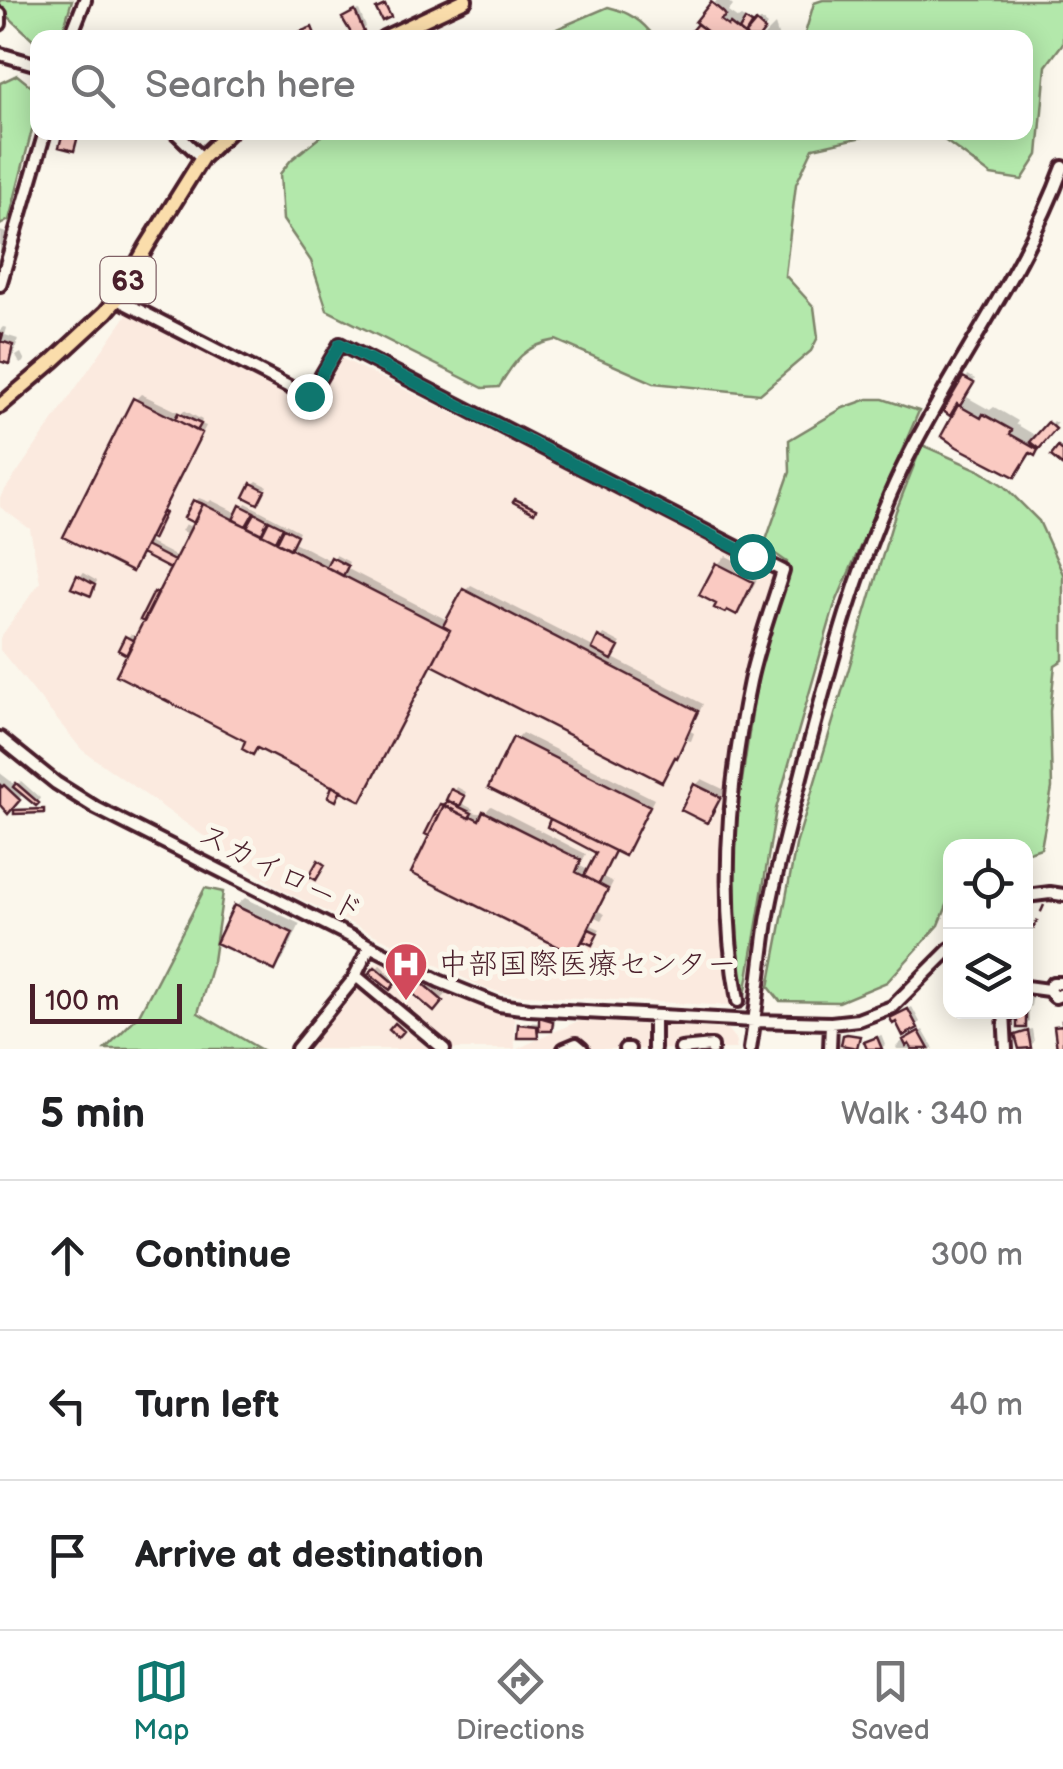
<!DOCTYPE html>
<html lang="en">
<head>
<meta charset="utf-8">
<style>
	body { margin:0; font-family:"Balsamiq Sans","Klee One",sans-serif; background:#f2f2f2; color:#202124 }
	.controls { position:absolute; right:30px; bottom:30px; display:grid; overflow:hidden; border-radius:20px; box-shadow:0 5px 25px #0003 }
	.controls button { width:90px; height:90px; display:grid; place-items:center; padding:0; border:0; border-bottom:2px solid #e0e0e0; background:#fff; color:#202124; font:50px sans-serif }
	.scale { position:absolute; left:30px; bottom:25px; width:152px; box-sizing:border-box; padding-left:10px; border:5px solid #4a1f2b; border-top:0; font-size:28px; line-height:35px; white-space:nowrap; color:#4a1f2b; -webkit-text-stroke:8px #fbf7ec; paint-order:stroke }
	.stop { position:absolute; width:30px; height:30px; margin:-22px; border:8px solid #0f766e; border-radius:50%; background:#fff }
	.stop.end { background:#0f766e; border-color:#fff; box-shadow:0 2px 10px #0008 }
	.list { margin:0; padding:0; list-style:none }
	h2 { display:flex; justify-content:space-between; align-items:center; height:130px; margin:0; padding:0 40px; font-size:42px }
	h2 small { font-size:32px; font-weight:400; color:#757577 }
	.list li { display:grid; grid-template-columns:65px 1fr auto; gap:30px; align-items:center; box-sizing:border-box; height:150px; padding:0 40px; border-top:2px solid #e0e0e0 }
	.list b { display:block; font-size:38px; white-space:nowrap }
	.list em { font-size:32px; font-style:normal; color:#757577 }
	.icon { flex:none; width:55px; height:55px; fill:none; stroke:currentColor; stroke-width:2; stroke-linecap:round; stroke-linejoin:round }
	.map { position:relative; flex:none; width:1063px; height:1049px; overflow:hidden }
	.search { position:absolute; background:#fff; box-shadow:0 5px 25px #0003; left:30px; right:30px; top:30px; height:110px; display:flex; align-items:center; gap:25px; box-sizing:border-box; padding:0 35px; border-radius:20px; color:#757577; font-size:38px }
	.sheet { height:580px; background:#fff }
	nav { display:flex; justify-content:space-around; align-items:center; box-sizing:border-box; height:140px; border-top:2px solid #e0e0e0; background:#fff; font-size:28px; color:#757577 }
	nav a { display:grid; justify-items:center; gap:5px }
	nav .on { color:#0f766e }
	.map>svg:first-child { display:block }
	.built { fill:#fbeadf }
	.green { fill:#b3e8ab; stroke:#7e846b; stroke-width:2.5 }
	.shadow { fill:#0003 }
	.building { fill:#facac2; stroke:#4a1f2b; stroke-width:2.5 }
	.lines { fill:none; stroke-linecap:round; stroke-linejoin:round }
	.minor-casing { stroke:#4a1f2b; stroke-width:18 }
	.major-casing { stroke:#4a1f2b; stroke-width:20 }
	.path { stroke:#4a1f2b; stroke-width:2.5; stroke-dasharray:10 8; stroke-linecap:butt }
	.minor { stroke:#fbf7ec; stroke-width:10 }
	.major { stroke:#faddab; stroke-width:12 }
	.route { stroke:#0f766e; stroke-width:12 }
	.labels { text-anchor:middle; stroke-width:10; stroke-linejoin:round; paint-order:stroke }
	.shield { fill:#fbf7ec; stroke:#7f6065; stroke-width:2.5 }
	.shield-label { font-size:28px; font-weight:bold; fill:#4a1f2b }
	.street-label { font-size:30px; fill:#4a1f2b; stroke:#fbf7ec }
	.poi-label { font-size:30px; fill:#4a1f2b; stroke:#fbf7ec; text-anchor:start }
</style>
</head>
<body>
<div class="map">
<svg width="1063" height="1049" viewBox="0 0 1063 1049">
	<rect width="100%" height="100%" fill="#fbf7ec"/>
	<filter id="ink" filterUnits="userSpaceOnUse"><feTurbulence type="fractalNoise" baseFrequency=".01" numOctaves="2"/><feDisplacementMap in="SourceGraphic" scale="20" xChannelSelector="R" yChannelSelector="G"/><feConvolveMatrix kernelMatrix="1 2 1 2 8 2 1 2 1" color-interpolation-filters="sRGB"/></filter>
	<g filter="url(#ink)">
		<path class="built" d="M 128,313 L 313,408 L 341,358 L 785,578 L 734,1002 L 730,1006 L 504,994 L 480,986 L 276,887 L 82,750 L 0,650 L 0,638 L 40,582 L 30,529 L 0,507 L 0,497 Z
			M 380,962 L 485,1009 L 514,1015 L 515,1049 L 306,1049 L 364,978 L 372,965 Z
			M 578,1021 L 727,1029 L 737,1041 L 736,1049 L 517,1049 Z"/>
		<path class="green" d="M 0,0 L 72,0 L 61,37 L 38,38 L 37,43 L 0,9 Z
			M 823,0 L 1063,0 L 1063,43 L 1046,66 L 1038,155 L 1022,180 L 991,175 L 935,133 L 1026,132 L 1026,38 L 804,37 L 814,3 Z
			M 608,7 C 626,11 643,21 654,37 L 538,37 Z
			M 17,75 L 37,91 L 37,110 L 9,220 L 0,225 L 0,83 Z
			M 325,133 L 325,132 L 880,133 L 813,148 L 796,184 L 785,275 L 814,307 L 818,337 L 811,351 L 760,394 L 654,383 L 556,340 C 525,345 514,361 499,387 L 483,388 L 327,310 L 311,261 L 283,220 L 280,174 L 291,160 Z
			M 868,399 L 883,399 L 919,411 L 834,607 L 776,809 L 745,996 L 734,1002 L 731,927 L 733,842 L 757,679 L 785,578 L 787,562 L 764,546 L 790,472 L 789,440 L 843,408 Z
			M 922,445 L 979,470 L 1004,486 L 1039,521 L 1063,574 L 1063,660 L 1055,665 L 1050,711 L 1052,788 L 1041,848 L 1026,853 L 1026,846 L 950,846 L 950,898 L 939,925 L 887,982 L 839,1002 L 780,1001 L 769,987 L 796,845 L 896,511 Z
			M 205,888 L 223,892 L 213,961 L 198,1013 L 260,1049 L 105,1049 L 139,1015 Z"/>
		<path class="shadow" d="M 717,0 L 727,0 L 733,6 L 728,12 L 738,19 L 741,17 L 751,23 L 754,27 L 761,20 L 767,25 L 757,38 L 709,38 L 695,31 Z
			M 359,10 L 366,27 L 362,30 L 349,14 Z
			M 775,25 L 779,38 L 762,38 Z
			M 0,231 L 7,233 L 3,243 L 10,245 L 4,256 L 0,254 Z
			M 3,327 L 7,328 L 5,335 L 18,339 L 14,355 L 8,361 L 0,358 L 0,330 Z
			M 21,353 L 25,361 L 20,364 L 16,356 Z
			M 968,375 L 975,379 L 965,396 L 990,410 L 994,407 L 1018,421 L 1016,424 L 1038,437 L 1053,421 L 1057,424 L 1043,440 L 1043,444 L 1035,453 L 1032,451 L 1023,466 L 1015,474 L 944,435 L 963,402 L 950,412 Z
			M 141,394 L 181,413 L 184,410 L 202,420 L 201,424 L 206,426 L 148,542 L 179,558 L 192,528 L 184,536 L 186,533 L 181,531 L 185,524 L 189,526 L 195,520 L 196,501 L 199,498 L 209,502 L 211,500 L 239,514 L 246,503 L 299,531 L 294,542 L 331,561 L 336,555 L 349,562 L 346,568 L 449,621 L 465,591 L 471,585 L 595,648 L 604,634 L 621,643 L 611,657 L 703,704 L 690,731 L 694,733 L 691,741 L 686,740 L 668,773 L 662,779 L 433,663 L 367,792 L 361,798 L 335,787 L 249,740 L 130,654 L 127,638 L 131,634 L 138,638 L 178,559 L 170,566 L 143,552 L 131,569 L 135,400 Z
			M 257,481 L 267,486 L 261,497 L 253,484 Z
			M 726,556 L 760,573 L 745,603 L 736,612 L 719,603 L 718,564 Z
			M 83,573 L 97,581 L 91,593 L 74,586 Z
			M 522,733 L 654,799 L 630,847 L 624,853 L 617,850 L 603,877 L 613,882 L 598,911 L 605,914 L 601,920 L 595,917 L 591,925 L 600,929 L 595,938 L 584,938 L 574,952 L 447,806 L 457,787 L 466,792 L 461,803 L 473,809 L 472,812 L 484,814 L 491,806 L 586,854 L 580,866 L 590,871 L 599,852 L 550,825 L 554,818 L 516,739 Z
			M 0,773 L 17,786 L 21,781 L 40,798 L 39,800 L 36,804 L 24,793 L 8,811 L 0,802 Z
			M 702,779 L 725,790 L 713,814 L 707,820 L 684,809 L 696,785 Z
			M 245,898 L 300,924 L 283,960 L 274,968 L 219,942 L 236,906 Z
			M 380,965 L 393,977 L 399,969 L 406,974 L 402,979 L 399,976 L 389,987 L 373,973 Z
			M 432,977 L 449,991 L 434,1008 L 416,994 Z
			M 1026,990 L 1034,990 L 1031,1006 L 1026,1011 Z
			M 912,1007 L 920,1022 L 916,1026 L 897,1015 Z
			M 1029,1011 L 1029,1022 L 1026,1025 L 1014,1015 L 1017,1012 Z
			M 545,1015 L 555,1018 L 555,1025 L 551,1029 L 540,1028 L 537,1035 L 521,1026 L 524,1022 L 541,1023 L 542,1018 Z
			M 1032,1029 L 1034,1042 L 1030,1046 L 1017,1036 Z
			M 923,1030 L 934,1049 L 920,1049 L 913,1046 L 910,1049 L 897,1049 L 896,1047 L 900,1043 Z
			M 881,1035 L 885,1045 L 880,1049 L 870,1049 L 867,1043 Z"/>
		<path class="building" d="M 711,2 L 724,13 L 726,16 L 720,20 L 728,26 L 730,24 L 748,38 L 706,38 L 709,33 L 695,22 Z
			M 385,5 L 391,17 L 382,21 L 376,9 Z
			M 355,11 L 364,32 L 354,38 L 342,18 Z
			M 745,20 L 752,24 L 745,35 L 739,30 Z
			M 756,22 L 765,30 L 759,38 L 748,38 L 745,35 Z
			M 697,24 L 709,33 L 706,38 L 700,38 L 691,31 Z
			M 312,27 L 316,37 L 290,38 L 289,36 Z
			M 63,132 L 79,132 L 74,151 L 59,147 Z
			M 0,333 L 3,334 L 1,341 L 13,345 L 9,364 L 0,361 Z
			M 963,377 L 974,383 L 960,406 L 957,404 L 950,416 L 943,411 Z
			M 133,398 L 202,433 L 132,572 L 63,537 Z
			M 958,405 L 981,418 L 983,414 L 1012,430 L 1010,434 L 1038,450 L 1035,456 L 1030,453 L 1015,477 L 957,447 L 941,436 Z
			M 178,413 L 201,424 L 197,431 L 175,419 Z
			M 1048,422 L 1056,429 L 1039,449 L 1030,442 Z
			M 1058,447 L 1063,451 L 1063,466 L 1051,456 Z
			M 251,483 L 265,490 L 258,504 L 244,497 Z
			M 515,499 L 536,509 L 534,513 L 513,502 Z
			M 193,500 L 203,504 L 194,523 L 184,518 Z
			M 203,504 L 450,630 L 361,801 L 257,748 L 253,755 L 242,749 L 245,741 L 116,675 Z
			M 240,505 L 254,512 L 246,526 L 233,520 Z
			M 162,512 L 165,513 L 152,540 L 149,538 Z
			M 255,513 L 268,520 L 261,534 L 247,527 Z
			M 269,520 L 283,527 L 276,541 L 262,534 Z
			M 284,528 L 297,535 L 290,549 L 277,542 Z
			M 145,546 L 174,561 L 170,569 L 141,554 Z
			M 331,557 L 348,566 L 343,576 L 326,567 Z
			M 716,563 L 753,582 L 737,615 L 727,610 L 725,613 L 714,608 L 716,604 L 699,595 Z
			M 77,575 L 95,585 L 91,596 L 71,588 Z
			M 463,589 L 698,711 L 677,758 L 675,757 L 662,782 L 432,665 L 450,630 L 443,626 Z
			M 154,592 L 158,594 L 144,622 L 140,620 Z
			M 125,636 L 134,641 L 127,655 L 118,650 Z
			M 598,636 L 619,647 L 612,660 L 592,649 Z
			M 513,737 L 650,806 L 625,856 L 488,788 Z
			M 16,783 L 39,803 L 36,806 L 13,787 Z
			M 694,784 L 721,797 L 707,823 L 681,810 Z
			M 0,785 L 2,787 L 4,785 L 20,800 L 8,814 L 0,805 Z
			M 332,786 L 341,790 L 336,801 L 328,797 Z
			M 451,789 L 465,796 L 460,806 L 446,800 Z
			M 447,801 L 472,813 L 469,818 L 444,806 Z
			M 440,804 L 444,805 L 429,836 L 425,834 Z
			M 444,805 L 469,818 L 471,816 L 479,820 L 483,811 L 581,860 L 576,872 L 608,889 L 575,955 L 411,873 Z
			M 44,809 L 44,813 L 14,814 L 14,810 Z
			M 550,819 L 615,851 L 599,884 L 584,876 L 596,853 L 547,827 Z
			M 318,860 L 325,865 L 316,880 L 309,876 Z
			M 234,905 L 293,933 L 275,971 L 216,943 Z
			M 589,929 L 598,933 L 592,945 L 583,941 Z
			M 375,967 L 395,984 L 390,990 L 369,973 Z
			M 422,983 L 443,1001 L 434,1012 L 413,994 Z
			M 908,1009 L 918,1028 L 903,1036 L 896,1022 L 893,1024 L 890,1018 Z
			M 1011,1014 L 1026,1014 L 1026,1028 L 1017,1028 L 1017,1020 L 1011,1020 Z
			M 539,1017 L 553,1021 L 552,1031 L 539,1031 Z
			M 1062,1021 L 1063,1021 L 1063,1049 L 1057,1049 L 1054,1026 L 1063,1025 Z
			M 395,1023 L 404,1031 L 398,1038 L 389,1030 Z
			M 518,1024 L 537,1026 L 538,1038 L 517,1038 Z
			M 919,1031 L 929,1049 L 912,1049 L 909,1044 L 906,1046 L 903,1040 Z
			M 1028,1031 L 1031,1048 L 1019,1049 L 1015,1035 Z
			M 847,1034 L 860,1036 L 857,1048 L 841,1045 L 843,1035 Z
			M 877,1037 L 882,1049 L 867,1049 L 864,1042 Z"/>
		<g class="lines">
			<g class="minor-casing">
				<path id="minor" d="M 0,14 L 0,24
					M 70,38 L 85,0
					M 0,54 L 38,65
					M 175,132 L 202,158
					M 0,285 L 45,132
					M 117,299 L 309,397 L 340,344 L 783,571 C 772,607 758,644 750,681 C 728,785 719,896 738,1001
					M 0,738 L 56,783 L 96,808 L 439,981 L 499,1005 L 529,1009 L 754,1021 L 831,1023 L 858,1020 L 892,1007 L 950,949
					M 1026,896 L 1050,893 L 1063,895
					M 356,976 L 444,1049
					M 1026,987 L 1048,990 L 1055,997 L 1063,994
					M 1048,990 L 1053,983 L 1063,983
					M 1004,1012 L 1006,1049
					M 297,1049 L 353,980 L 370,946
					M 564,1049 L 576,1044 L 582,1049
					M 625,1049 L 629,1049
					M 654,1049 L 654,1016
					M 681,1049 L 712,1046 L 712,1049
					M 750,1049 C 757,1006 761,963 767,921 C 776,868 791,817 804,765 C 830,665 857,562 902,469 C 952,366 1023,275 1063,167
					M 830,1049 L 831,1023"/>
			</g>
			<g class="major-casing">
				<path id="major" d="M 384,38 L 465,0
					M 0,406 L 53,361 L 106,312 L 117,299 L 147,246 L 202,158 L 229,132"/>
			</g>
			<path class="path" d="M 1026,945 L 1044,905"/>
			<use href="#minor" class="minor"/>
			<use href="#major" class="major"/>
		</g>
	</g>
	<g class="lines" filter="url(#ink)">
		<path class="route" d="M 309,396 L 340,344 L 752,556"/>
	</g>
	<defs>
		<g id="hospital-pin" transform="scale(2.25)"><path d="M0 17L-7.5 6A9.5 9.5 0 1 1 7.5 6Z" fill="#d1495b" stroke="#fbf7ec"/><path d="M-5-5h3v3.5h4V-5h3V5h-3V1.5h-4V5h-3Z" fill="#fff"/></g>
	</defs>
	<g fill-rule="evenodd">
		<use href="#hospital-pin" x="406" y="964"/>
	</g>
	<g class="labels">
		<rect class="shield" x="100.5" y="257" width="55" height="46" rx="8"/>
		<g class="shield-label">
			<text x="128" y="290">63</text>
		</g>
		<g class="street-label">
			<text transform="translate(281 872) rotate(27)" y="10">スカイロード</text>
		</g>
		<g class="poi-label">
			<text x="438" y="974">中部国際医療センター</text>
		</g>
	</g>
</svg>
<div class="controls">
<button><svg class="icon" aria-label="locate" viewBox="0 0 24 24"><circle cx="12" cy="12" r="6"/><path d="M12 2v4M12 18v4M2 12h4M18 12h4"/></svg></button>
<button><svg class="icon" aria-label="layers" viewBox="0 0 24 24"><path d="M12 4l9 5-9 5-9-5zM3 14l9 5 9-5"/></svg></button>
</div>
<div class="scale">100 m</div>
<div class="stop" style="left:752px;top:556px"></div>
<div class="stop end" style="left:309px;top:396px"></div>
<div class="search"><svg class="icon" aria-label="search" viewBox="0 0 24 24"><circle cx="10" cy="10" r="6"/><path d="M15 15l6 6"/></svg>Search here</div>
</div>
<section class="sheet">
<h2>5 min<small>Walk · 340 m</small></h2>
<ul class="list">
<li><svg class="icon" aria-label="ahead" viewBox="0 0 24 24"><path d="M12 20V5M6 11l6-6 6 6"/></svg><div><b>Continue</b></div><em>300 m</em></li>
<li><svg class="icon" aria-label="left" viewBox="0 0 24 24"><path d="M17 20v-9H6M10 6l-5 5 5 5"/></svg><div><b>Turn left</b></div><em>40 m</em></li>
<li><svg class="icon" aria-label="arrive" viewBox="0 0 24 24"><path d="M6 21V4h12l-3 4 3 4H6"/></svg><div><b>Arrive at destination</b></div></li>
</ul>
</section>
<nav>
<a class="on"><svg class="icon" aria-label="map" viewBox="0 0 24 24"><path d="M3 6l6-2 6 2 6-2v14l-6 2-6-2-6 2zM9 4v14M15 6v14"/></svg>Map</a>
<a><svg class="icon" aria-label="directions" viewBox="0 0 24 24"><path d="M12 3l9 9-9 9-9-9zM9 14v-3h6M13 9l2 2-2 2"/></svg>Directions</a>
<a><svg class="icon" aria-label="saved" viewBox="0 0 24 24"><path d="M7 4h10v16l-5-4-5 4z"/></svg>Saved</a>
</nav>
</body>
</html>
